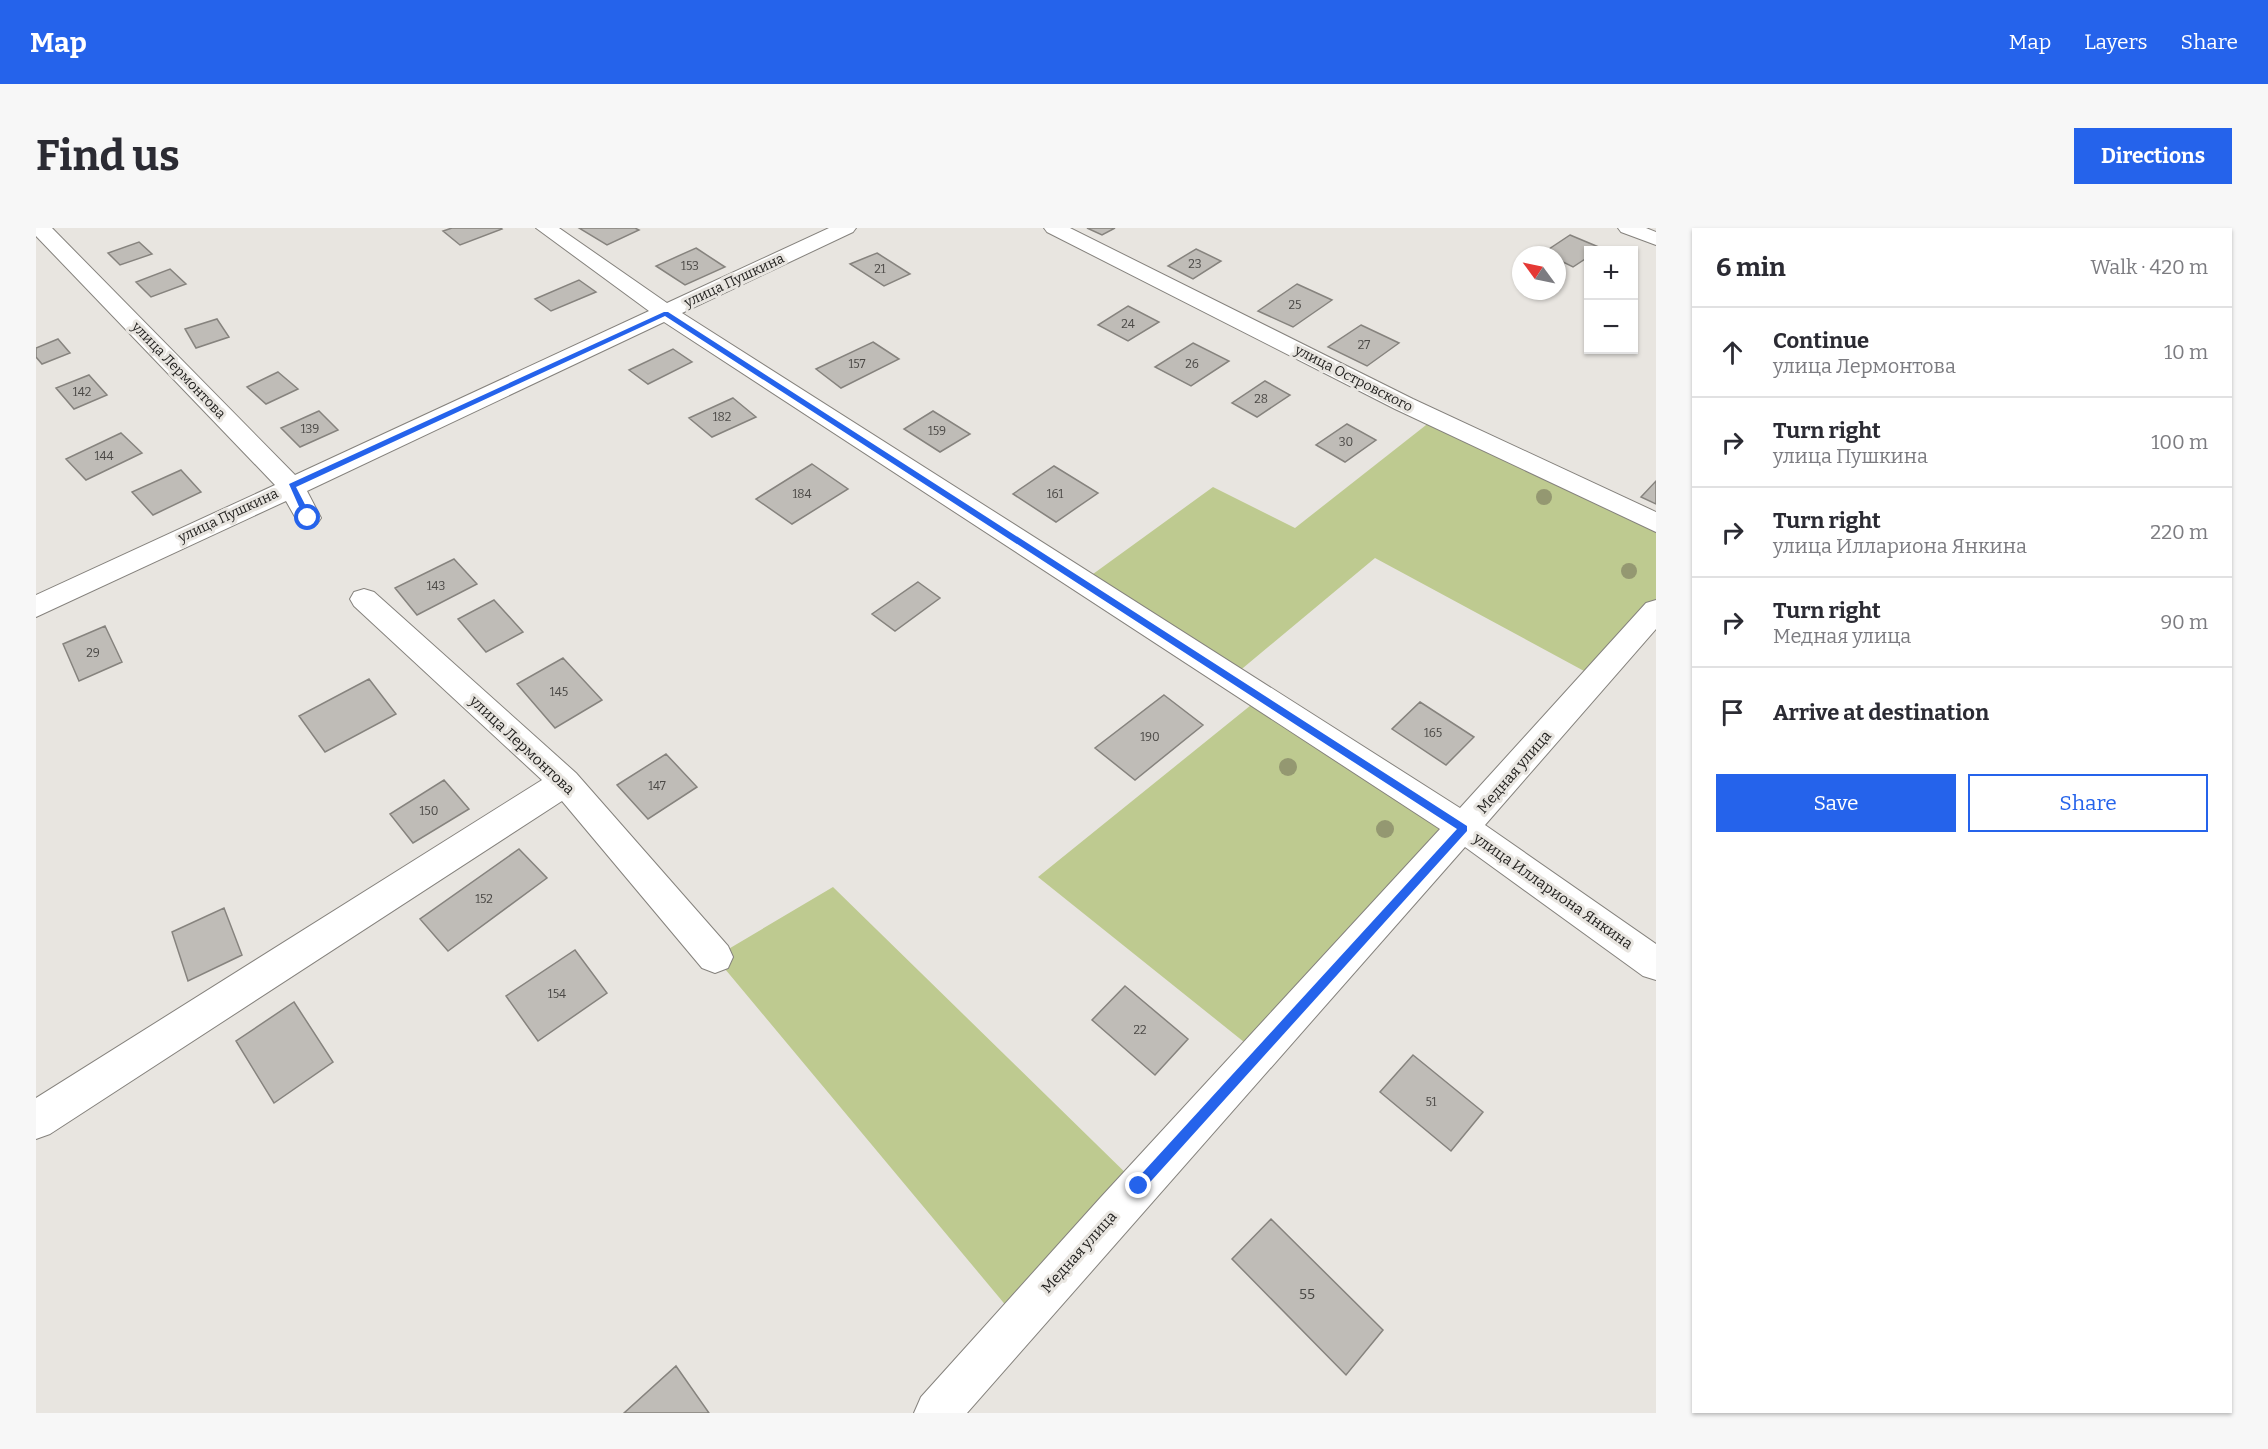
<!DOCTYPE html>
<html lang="en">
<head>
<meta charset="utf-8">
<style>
	body { margin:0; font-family:Bitter,serif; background:#f7f7f7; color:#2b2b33 }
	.controls { position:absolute; right:18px; top:18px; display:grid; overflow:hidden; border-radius:0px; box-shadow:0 2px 4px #0004 }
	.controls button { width:54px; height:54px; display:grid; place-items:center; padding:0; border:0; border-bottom:2px solid #e1e1e2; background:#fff; color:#2b2b33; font:30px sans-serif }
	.compass { position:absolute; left:1476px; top:18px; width:54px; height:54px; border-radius:50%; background:#fff; box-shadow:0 2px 4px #0004; rotate:303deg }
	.stop { position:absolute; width:18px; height:18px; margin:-14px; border:4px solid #2563eb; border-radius:50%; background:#fff }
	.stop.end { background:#2563eb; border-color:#fff; box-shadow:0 2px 6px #0008 }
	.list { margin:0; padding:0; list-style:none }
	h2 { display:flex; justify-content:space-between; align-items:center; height:78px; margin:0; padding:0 24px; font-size:26px }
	h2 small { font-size:20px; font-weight:400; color:#7c7c81 }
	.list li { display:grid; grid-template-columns:39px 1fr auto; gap:18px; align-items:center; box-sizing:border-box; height:90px; padding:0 24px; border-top:2px solid #e1e1e2 }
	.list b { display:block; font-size:22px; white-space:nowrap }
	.list p { margin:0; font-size:20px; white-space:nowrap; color:#7c7c81 }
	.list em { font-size:20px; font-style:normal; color:#7c7c81 }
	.actions { display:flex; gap:12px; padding:18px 24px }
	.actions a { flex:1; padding:14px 0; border:2px solid #2563eb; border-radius:0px; text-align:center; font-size:21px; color:#2563eb }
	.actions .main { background:#2563eb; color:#fff }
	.icon { flex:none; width:33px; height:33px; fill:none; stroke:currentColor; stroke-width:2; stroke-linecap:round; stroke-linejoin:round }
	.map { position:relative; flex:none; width:1620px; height:1185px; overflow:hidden; border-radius:0px }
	header { display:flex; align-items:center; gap:36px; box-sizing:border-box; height:84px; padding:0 30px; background:#2563eb; color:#fff }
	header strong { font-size:28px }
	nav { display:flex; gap:33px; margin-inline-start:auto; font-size:21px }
	.intro { display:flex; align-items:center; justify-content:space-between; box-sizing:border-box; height:144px; padding:0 36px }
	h1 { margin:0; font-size:42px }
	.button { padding:15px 27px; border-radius:0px; background:#2563eb; color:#fff; font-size:21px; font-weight:700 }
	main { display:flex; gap:36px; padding:0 36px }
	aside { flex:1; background:#fff; border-radius:0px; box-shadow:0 2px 4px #0004 }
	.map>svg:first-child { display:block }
	.green { fill:#beca90 }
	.building { fill:#bfbcb7; stroke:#86837e; stroke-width:1.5 }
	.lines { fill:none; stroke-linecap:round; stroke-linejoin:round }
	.minor-casing { stroke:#85827d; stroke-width:2 }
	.minor { fill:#fff; fill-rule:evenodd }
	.tree { fill:#949871 }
	.route { fill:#2563eb }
	.labels { text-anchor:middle; stroke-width:6; stroke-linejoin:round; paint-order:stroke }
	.number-label { font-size:12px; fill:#4b4946 }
	.far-street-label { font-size:14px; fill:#242321; stroke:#e8e5e0 }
	.street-label { font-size:15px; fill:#242321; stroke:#e8e5e0 }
	.near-number-label { font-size:15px; fill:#4b4946 }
</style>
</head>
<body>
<header>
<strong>Map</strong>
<nav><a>Map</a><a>Layers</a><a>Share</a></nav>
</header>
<div class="intro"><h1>Find us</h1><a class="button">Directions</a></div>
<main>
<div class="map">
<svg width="1620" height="1185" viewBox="0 0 1620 1185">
	<rect width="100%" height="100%" fill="#e8e5e0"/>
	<path class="green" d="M 1399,190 L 1620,295 L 1620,382 L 1561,450 L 1339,330 L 1195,450 L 1046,354 L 1177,259 L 1259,300 Z
		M 1225,469 L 1428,600 L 1223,826 L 1002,649 Z
		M 797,659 L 1103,958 L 982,1092 L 679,729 Z"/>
	<path class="building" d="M 416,0 L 465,0 L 466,1 L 424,17 L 407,3 Z
		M 543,0 L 599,0 L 603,2 L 571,17 Z
		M 1051,0 L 1079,0 L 1066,7 Z
		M 1534,7 L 1565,20 L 1552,22 L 1552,29 L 1537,39 L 1521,31 L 1521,27 L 1507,25 Z
		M 103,14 L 116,26 L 84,37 L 72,25 Z
		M 660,20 L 689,39 L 649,57 L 620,38 Z
		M 1160,21 L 1185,33 L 1157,51 L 1132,38 Z
		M 841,25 L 874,46 L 848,58 L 814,36 Z
		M 134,41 L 150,56 L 115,69 L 100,54 Z
		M 543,52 L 560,64 L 515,83 L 499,71 Z
		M 1261,56 L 1296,72 L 1257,99 L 1222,83 Z
		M 1092,78 L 1123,94 L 1092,113 L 1062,97 Z
		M 181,91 L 193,109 L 160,120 L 149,101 Z
		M 1325,97 L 1363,115 L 1331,138 L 1292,119 Z
		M 22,111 L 34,125 L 6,136 L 0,129 L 0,120 Z
		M 837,114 L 863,131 L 805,160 L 780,141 Z
		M 1157,115 L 1193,133 L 1155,158 L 1119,139 Z
		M 637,121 L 656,134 L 612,156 L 593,142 Z
		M 242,144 L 262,161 L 230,176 L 211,159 Z
		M 53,147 L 71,167 L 38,181 L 20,160 Z
		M 1229,153 L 1254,167 L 1221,189 L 1196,175 Z
		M 697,170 L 720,189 L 676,209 L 653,190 Z
		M 283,183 L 302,202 L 264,219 L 245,200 Z
		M 897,183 L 934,206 L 904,224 L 868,201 Z
		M 1311,196 L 1340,212 L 1309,234 L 1280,217 Z
		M 85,205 L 106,225 L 50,252 L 30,231 Z
		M 776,236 L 812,261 L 756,296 L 720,271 Z
		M 1018,238 L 1062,265 L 1020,294 L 977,266 Z
		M 145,242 L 165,264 L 117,287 L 96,264 Z
		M 1620,253 L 1620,276 L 1605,269 Z
		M 418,331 L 441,356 L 381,387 L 359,360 Z
		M 882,354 L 904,370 L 859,403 L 836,386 Z
		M 458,372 L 487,404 L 450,424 L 422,391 Z
		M 69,398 L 86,434 L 43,453 L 27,416 Z
		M 527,430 L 566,472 L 519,500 L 481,456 Z
		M 333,451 L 360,486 L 289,524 L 263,488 Z
		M 1128,467 L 1167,497 L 1099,552 L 1059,520 Z
		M 1384,474 L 1438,509 L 1410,537 L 1356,501 Z
		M 630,526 L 661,559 L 612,591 L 581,557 Z
		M 408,552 L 433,581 L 377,615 L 354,586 Z
		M 483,621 L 511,650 L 412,723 L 384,691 Z
		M 188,680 L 206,727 L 152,753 L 136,704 Z
		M 539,722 L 571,765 L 502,813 L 470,768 Z
		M 1089,758 L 1152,811 L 1119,847 L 1056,792 Z
		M 258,774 L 297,834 L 238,875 L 200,813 Z
		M 1377,827 L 1447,884 L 1415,923 L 1344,864 Z
		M 1235,991 L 1347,1102 L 1310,1147 L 1196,1031 Z
		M 640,1138 L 673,1185 L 588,1185 Z"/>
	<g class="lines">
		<g class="minor-casing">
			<path id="minor" d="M 0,0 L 16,0 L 259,247 L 613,83 L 500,0 L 523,0 L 631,75 L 793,0 L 820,0 L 817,4 L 646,85 L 1424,580 L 1610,375 L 1620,372 L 1620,401 L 1449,597 L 1620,716 L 1620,752 L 1607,748 L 1429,619 L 931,1185 L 878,1185 L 885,1169 L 1065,969 L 1404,601 L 628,94 L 271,263 L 285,290 L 281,296 L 272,299 L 263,296 L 250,273 L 0,389 L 0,367 L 239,257 L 0,8 Z
				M 1008,0 L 1034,0 L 1377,171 L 1620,284 L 1620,304 L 1359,181 L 1011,4 Z
				M 1582,0 L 1610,0 L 1620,4 L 1620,17 L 1585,4 Z
				M 328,361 L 338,364 L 540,545 L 692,718 L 697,729 L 692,740 L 679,745 L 666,740 L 526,573 L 14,906 L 0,911 L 0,870 L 506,552 L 318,378 L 314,371 L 318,364 Z"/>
		</g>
		<use href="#minor" class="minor"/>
	</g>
	<g class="tree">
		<circle cx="1508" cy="269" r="8"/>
		<circle cx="1593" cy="343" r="8"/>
		<circle cx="1252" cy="539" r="9"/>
		<circle cx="1349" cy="601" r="9"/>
	</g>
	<path class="route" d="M 628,84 L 632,84 L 1431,598 L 1431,603 L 1107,962 L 1099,962 L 1099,953 L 1421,601 L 629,88 L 260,259 L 276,290 L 272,293 L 268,290 L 253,256 Z"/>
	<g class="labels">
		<g class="number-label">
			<text x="1159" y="40">23</text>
			<text x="654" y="42">153</text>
			<text x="844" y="45">21</text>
			<text x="1259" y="81">25</text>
			<text x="1092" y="100">24</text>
			<text x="1328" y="121">27</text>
			<text x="821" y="140">157</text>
			<text x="1156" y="140">26</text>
			<text x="46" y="168">142</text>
			<text x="1225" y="175">28</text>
			<text x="686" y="193">182</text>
			<text x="274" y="205">139</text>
			<text x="901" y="207">159</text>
			<text x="1310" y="218">30</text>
			<text x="68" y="232">144</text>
			<text x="766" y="270">184</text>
			<text x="1019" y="270">161</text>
			<text x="400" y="362">143</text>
			<text x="57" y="429">29</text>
			<text x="523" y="468">145</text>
			<text x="1397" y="509">165</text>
			<text x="1114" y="513">190</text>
			<text x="621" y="562">147</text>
			<text x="393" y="587">150</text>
			<text x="448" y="675">152</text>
			<text x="521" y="770">154</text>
			<text x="1104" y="806">22</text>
			<text x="1395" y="878">51</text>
		</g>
		<g class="far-street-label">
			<text transform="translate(698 52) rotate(-25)" y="5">улица Пушкина</text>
			<text transform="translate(143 142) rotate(46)" y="5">улица Лермонтова</text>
			<text transform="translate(1318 150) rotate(27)" y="5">улица Островского</text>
			<text transform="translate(192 287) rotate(-25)" y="5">улица Пушкина</text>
		</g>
		<g class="street-label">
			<text transform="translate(486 517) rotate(43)" y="5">улица Лермонтова</text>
			<text transform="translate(1478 544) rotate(-49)" y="5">Медная улица</text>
			<text transform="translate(1517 663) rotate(35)" y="5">улица Иллариона Янкина</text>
			<text transform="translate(1043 1024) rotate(-48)" y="5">Медная улица</text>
		</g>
		<g class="near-number-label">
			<text x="1271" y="1071">55</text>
		</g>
	</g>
</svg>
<div class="controls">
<button>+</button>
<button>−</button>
</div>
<svg class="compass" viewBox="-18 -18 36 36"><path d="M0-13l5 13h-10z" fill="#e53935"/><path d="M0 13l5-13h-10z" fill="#7c7c81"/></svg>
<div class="stop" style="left:272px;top:290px"></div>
<div class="stop end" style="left:1103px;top:958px"></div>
</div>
<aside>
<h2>6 min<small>Walk · 420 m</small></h2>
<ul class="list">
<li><svg class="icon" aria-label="ahead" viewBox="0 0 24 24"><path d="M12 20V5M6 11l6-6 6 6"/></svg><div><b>Continue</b><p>улица Лермонтова</p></div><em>10 m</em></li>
<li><svg class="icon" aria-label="right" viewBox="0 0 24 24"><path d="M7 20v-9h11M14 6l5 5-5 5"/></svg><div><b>Turn right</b><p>улица Пушкина</p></div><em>100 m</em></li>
<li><svg class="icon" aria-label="right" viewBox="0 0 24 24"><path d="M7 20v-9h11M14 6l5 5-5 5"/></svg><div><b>Turn right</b><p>улица Иллариона Янкина</p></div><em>220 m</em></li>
<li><svg class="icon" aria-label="right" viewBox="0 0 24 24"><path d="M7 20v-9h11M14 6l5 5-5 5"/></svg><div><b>Turn right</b><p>Медная улица</p></div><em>90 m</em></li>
<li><svg class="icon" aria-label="arrive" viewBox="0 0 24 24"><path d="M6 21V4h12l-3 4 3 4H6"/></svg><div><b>Arrive at destination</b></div></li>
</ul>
<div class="actions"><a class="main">Save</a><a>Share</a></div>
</aside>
</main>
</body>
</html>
